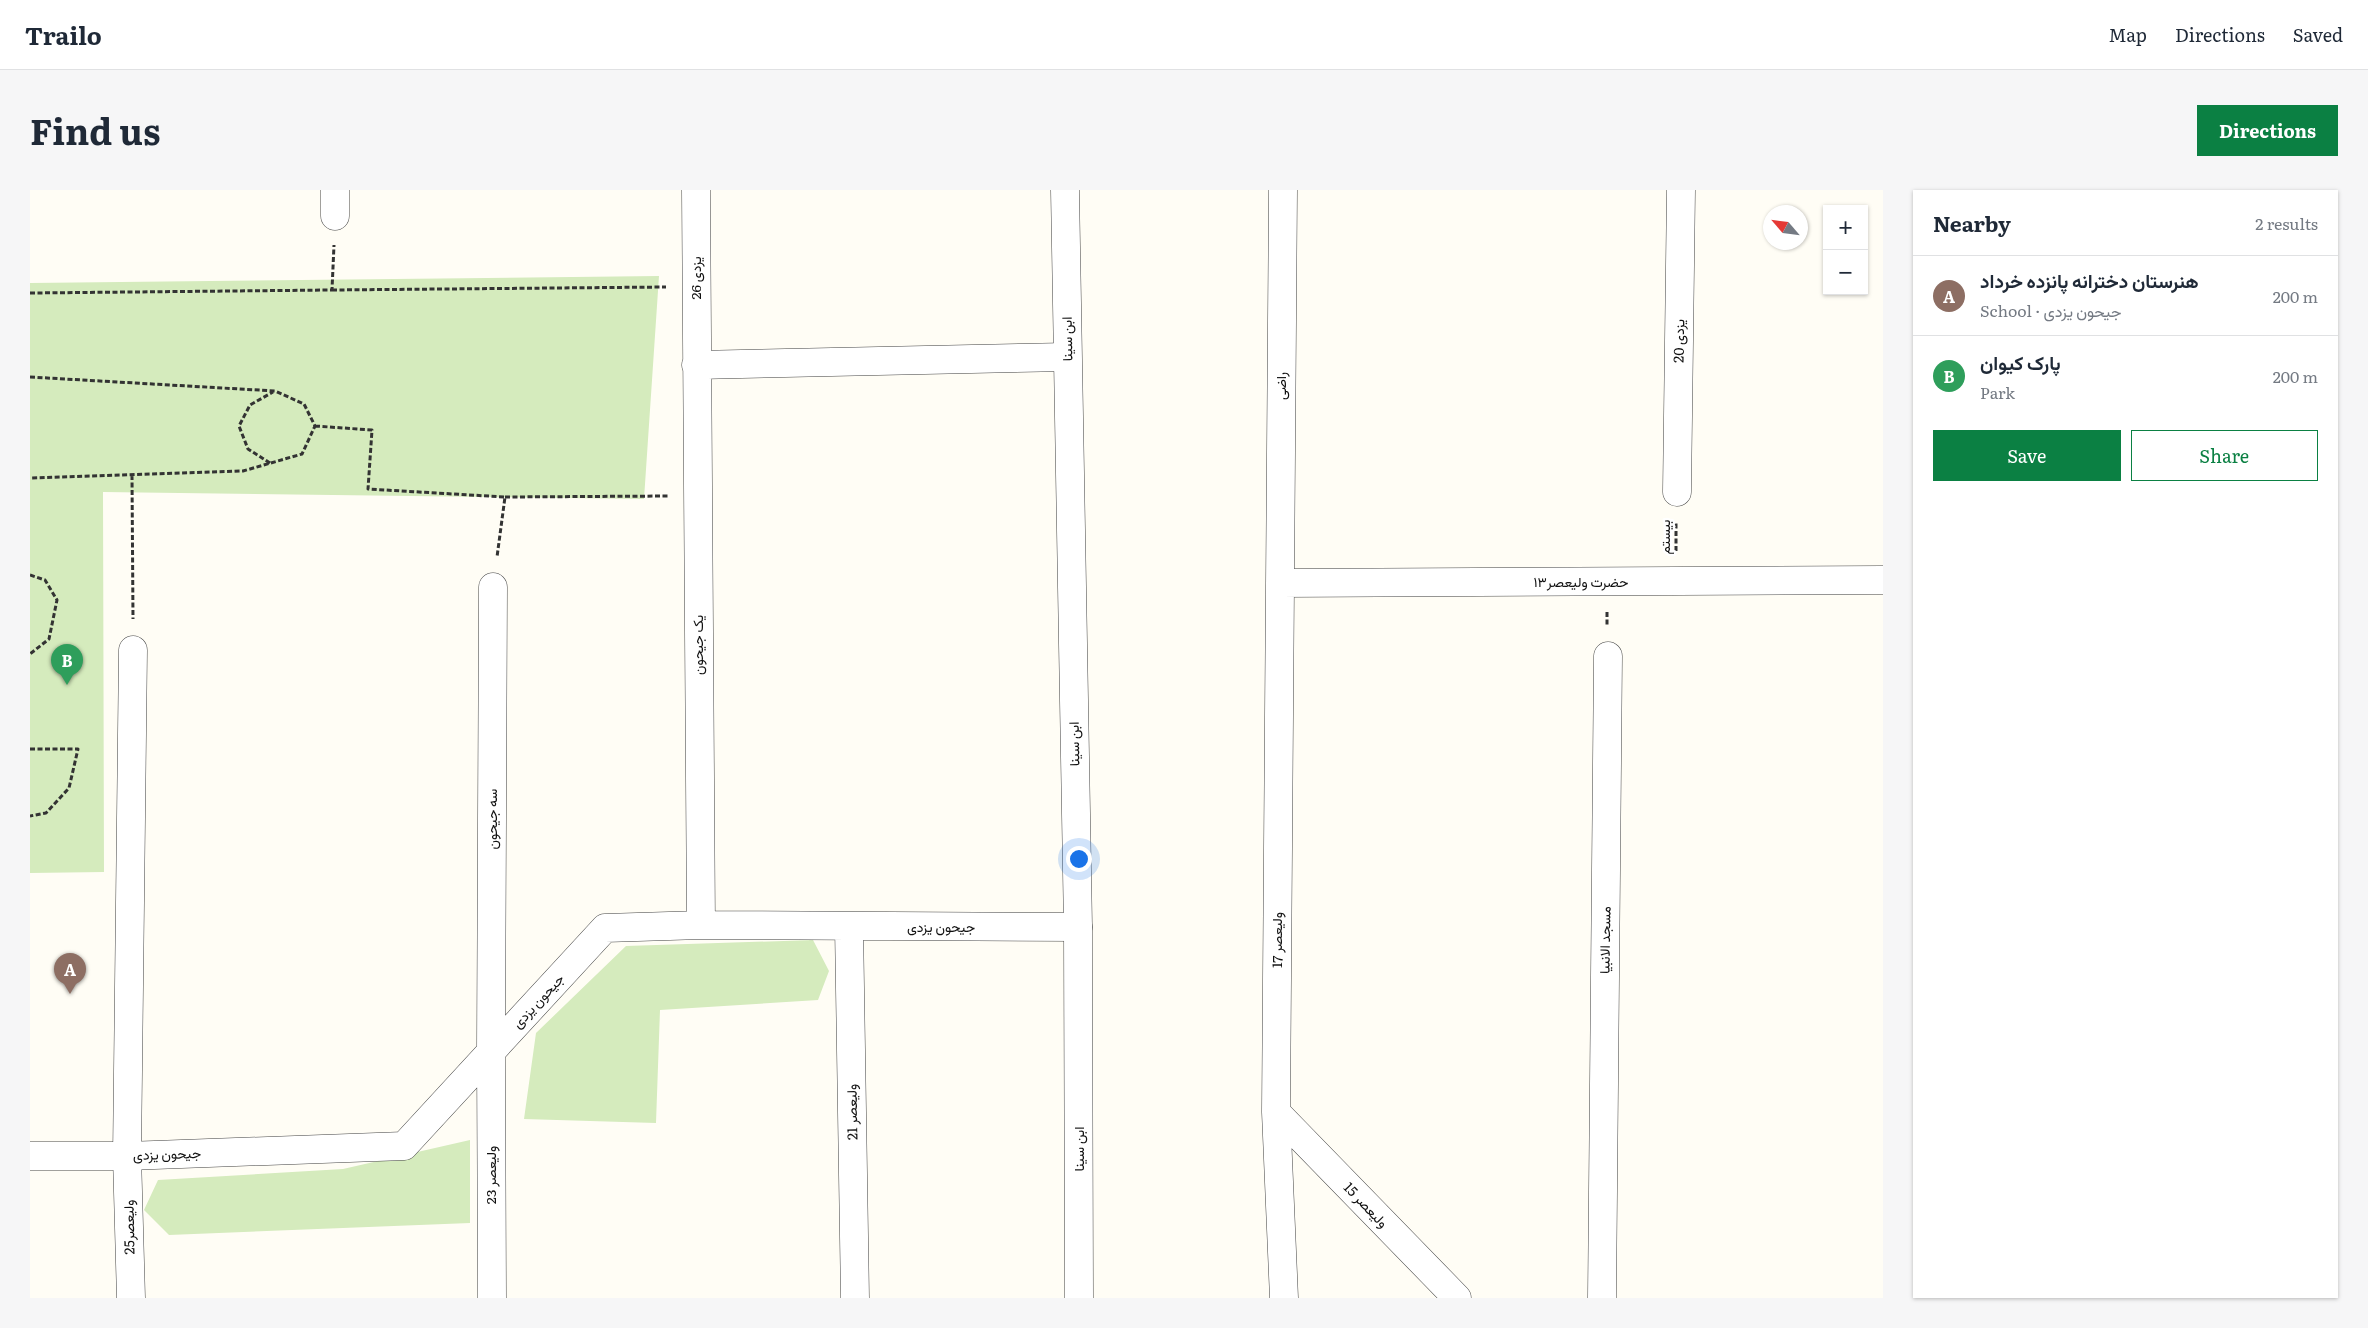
<!DOCTYPE html>
<html lang="en">
<head>
<meta charset="utf-8">
<style>
	body { margin:0; font-family:Literata,Vazirmatn,serif; background:#f6f6f7; color:#1f2937 }
	.controls { position:absolute; right:15px; top:15px; display:grid; overflow:hidden; border-radius:0px; box-shadow:0 1px 4px #0004 }
	.controls button { width:45px; height:45px; display:grid; place-items:center; padding:0; border:0; border-bottom:1px solid #e0e1e3; background:#fff; color:#1f2937; font:25px sans-serif }
	.compass { position:absolute; left:1733px; top:15px; width:45px; height:45px; border-radius:50%; background:#fff; box-shadow:0 1px 4px #0004; rotate:298deg }
	.you { position:absolute; left:1048px; top:668px; width:18px; height:18px; margin:-12px; border:4px solid #fff; border-radius:50%; background:#1a73e8; box-shadow:0 0 0 8px #1a73e833 }
	.badge { display:grid; place-items:center; width:32px; height:32px; border-radius:50%; background:#0b8043; color:#fff; font-size:16px; font-weight:700 }
	.pin { position:absolute; translate:-50% -41px; filter:drop-shadow(0 1px 2px #0008) }
	.pin::after { content:''; position:absolute; top:26px; width:18px; height:15px; background:inherit; clip-path:polygon(0 0,100% 0,50% 100%) }
	.list { margin:0; padding:0; list-style:none }
	h2 { display:flex; justify-content:space-between; align-items:center; height:65px; margin:0; padding:0 20px; font-size:21px }
	h2 small { font-size:16px; font-weight:400; color:#747a83 }
	.list li { display:grid; grid-template-columns:32px 1fr auto; gap:15px; align-items:center; box-sizing:border-box; height:80px; padding:0 20px; border-top:1px solid #e0e1e3 }
	.list b { display:block; font-size:19px; white-space:nowrap }
	.list p { margin:0; font-size:16px; white-space:nowrap; color:#747a83 }
	.list em { font-size:16px; font-style:normal; color:#747a83 }
	.actions { display:flex; gap:10px; padding:15px 20px }
	.actions a { flex:1; padding:11px 0; border:1px solid #0b8043; border-radius:0px; text-align:center; font-size:18px; color:#0b8043 }
	.actions .main { background:#0b8043; color:#fff }
	.map { position:relative; flex:none; width:1853px; height:1108px; overflow:hidden; border-radius:0px }
	header { display:flex; align-items:center; gap:30px; box-sizing:border-box; height:70px; padding:0 25px; background:#fff; border-bottom:1px solid #e0e1e3 }
	header strong { font-size:24px }
	nav { display:flex; gap:28px; margin-inline-start:auto; font-size:18px }
	.intro { display:flex; align-items:center; justify-content:space-between; box-sizing:border-box; height:120px; padding:0 30px }
	h1 { margin:0; font-size:35px }
	.button { padding:12px 22px; border-radius:0px; background:#0b8043; color:#fff; font-size:18px; font-weight:700 }
	main { display:flex; gap:30px; padding:0 30px }
	aside { flex:1; background:#fff; border-radius:0px; box-shadow:0 1px 4px #0004 }
	.map>svg:first-child { display:block }
	.green { fill:#d5ebbd }
	.lines { fill:none; stroke-linecap:round; stroke-linejoin:round }
	.minor-casing { stroke:#444; stroke-width:29 }
	.tertiary-casing { stroke:#444; stroke-width:29 }
	.path { stroke:#333; stroke-width:3; stroke-dasharray:5 2.5; stroke-linecap:butt }
	.minor { stroke:#fff; stroke-width:28 }
	.tertiary { stroke:#fff; stroke-width:28 }
	.labels { text-anchor:middle; stroke-width:5; stroke-linejoin:round; paint-order:stroke }
	.street-label { font-size:14px; fill:#111; stroke:#fff }
</style>
</head>
<body>
<header>
<strong>Trailo</strong>
<nav><a>Map</a><a>Directions</a><a>Saved</a></nav>
</header>
<div class="intro"><h1>Find us</h1><a class="button">Directions</a></div>
<main>
<div class="map">
<svg width="1853" height="1108" viewBox="0 0 1853 1108">
	<rect width="100%" height="100%" fill="#fffdf5"/>
	<path class="green" d="M 629,86 L 614,309 L 73,302 L 74,682 L 0,683 L 0,93 Z
		M 783,750 L 799,781 L 788,810 L 630,820 L 626,933 L 494,929 L 506,843 L 596,756 Z
		M 440,950 L 440,1033 L 139,1045 L 114,1020 L 128,990 L 313,979 Z"/>
	<g class="lines">
		<g class="minor-casing">
			<path id="minor" d="M 666,0 L 671,735
				M 1253,0 L 1246,922 L 1254,1108
				M 305,26 L 305,0
				M 666,175 L 1037,167
				M 1647,302 L 1651,0
				M 1250,393 L 1853,390
				M 819,736 L 825,1108
				M 1246,922 L 1427,1108
				M 0,966 L 97,966 L 374,956 L 575,738 L 671,735 L 1048,737
				M 101,1108 L 97,966 L 103,460
				M 462,1108 L 461,862 L 463,397
				M 1572,1108 L 1578,466"/>
		</g>
		<g class="tertiary-casing">
			<path id="tertiary" d="M 1035,0 L 1048,737 L 1049,1108"/>
		</g>
		<path class="path" d="M 302,100 L 636,97
			M 0,103 L 302,100 L 304,55
			M 0,187 L 245,201 L 274,214 L 285,236 L 272,264 L 213,281 L 0,288
			M 285,236 L 342,240 L 338,299 L 475,307 L 467,367
			M 240,273 L 218,259 L 209,236 L 220,215 L 243,202
			M 102,285 L 103,429
			M 475,307 L 638,306
			M 1646,361 L 1646,332
			M 0,385 L 15,390 L 27,410 L 19,449 L 0,464
			M 1577,422 L 1577,436
			M 0,559 L 48,559 L 39,598 L 16,623 L 0,626"/>
		<use href="#minor" class="minor"/>
		<use href="#tertiary" class="tertiary"/>
	</g>
	<g class="labels">
		<g class="street-label">
			<text transform="translate(666 88) rotate(-90)" y="5">یزدی 26</text>
			<text transform="translate(1037 149) rotate(-91)" y="5">ابن سینا</text>
			<text transform="translate(1649 151) rotate(-89)" y="5">یزدی 20</text>
			<text transform="translate(1251 196) rotate(-90)" y="5">راضی</text>
			<text transform="translate(1635 347) rotate(-90)" y="5">بیستم</text>
			<text x="1551" y="397">حضرت ولیعصر۱۳</text>
			<text transform="translate(668 455) rotate(-90)" y="5">یک جیحون</text>
			<text transform="translate(1044 554) rotate(-91)" y="5">ابن سینا</text>
			<text transform="translate(462 629) rotate(-90)" y="5">سه جیحون</text>
			<text x="911" y="742">جیحون یزدی</text>
			<text transform="translate(1247 750) rotate(-90)" y="5">ولیعصر 17</text>
			<text transform="translate(1575 750) rotate(-89)" y="5">مسجد الانبیا</text>
			<text transform="translate(508 811) rotate(-47)" y="5">جیحون یزدی</text>
			<text transform="translate(822 922) rotate(-91)" y="5">ولیعصر 21</text>
			<text transform="translate(1049 959) rotate(-90)" y="5">ابن سینا</text>
			<text transform="translate(137 964) rotate(-2)" y="5">جیحون یزدی</text>
			<text transform="translate(461 985) rotate(-90)" y="5">ولیعصر 23</text>
			<text transform="translate(1336 1015) rotate(46)" y="5">ولیعصر 15</text>
			<text transform="translate(99 1037) rotate(-91)" y="5">ولیعصر25</text>
		</g>
	</g>
</svg>
<div class="controls">
<button>+</button>
<button>−</button>
</div>
<svg class="compass" viewBox="-18 -18 36 36"><path d="M0-13l5 13h-10z" fill="#e53935"/><path d="M0 13l5-13h-10z" fill="#747a83"/></svg>
<div class="you"></div>
<div class="pin badge" style="left:40px;top:804px;background:#8d6e63">A</div>
<div class="pin badge" style="left:37px;top:495px;background:#2e9e5b">B</div>
</div>
<aside>
<h2>Nearby<small>2 results</small></h2>
<ul class="list">
<li><span class="badge" style="background:#8d6e63">A</span><div><b>هنرستان دخترانه پانزده خرداد</b><p>School · جیحون یزدی</p></div><em>200 m</em></li>
<li><span class="badge" style="background:#2e9e5b">B</span><div><b>پارک کیوان</b><p>Park</p></div><em>200 m</em></li>
</ul>
<div class="actions"><a class="main">Save</a><a>Share</a></div>
</aside>
</main>
</body>
</html>
